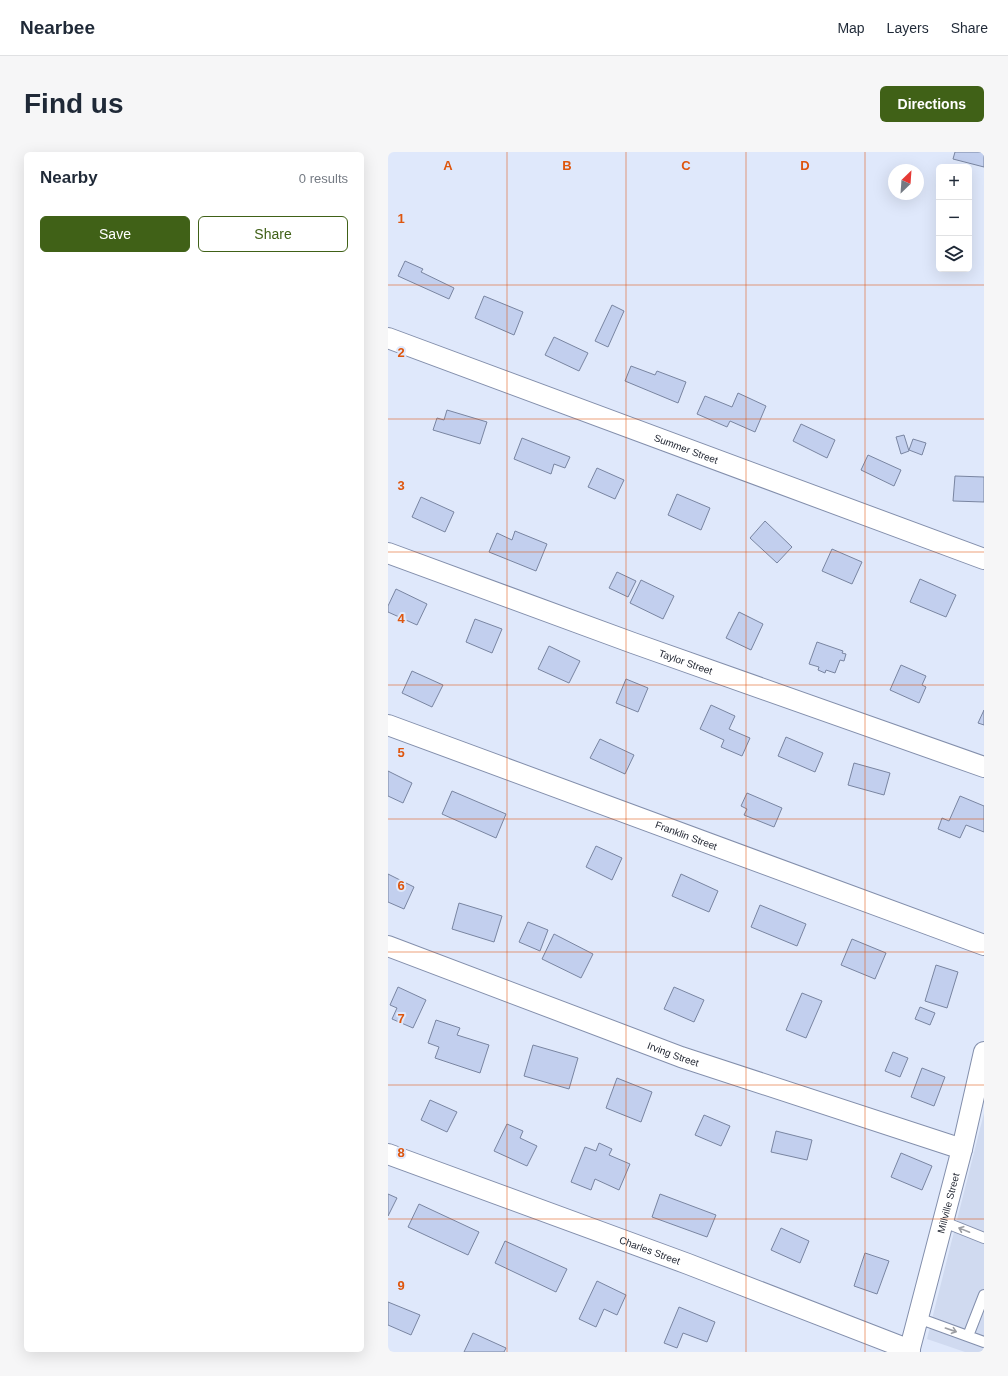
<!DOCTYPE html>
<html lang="en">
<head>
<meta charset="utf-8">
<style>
	body { margin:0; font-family:Arial,sans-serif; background:#f6f6f7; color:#1f2937 }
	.controls { position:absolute; right:12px; top:12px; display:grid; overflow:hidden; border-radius:6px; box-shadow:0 4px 16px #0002 }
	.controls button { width:36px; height:36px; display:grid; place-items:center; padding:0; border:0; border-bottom:1px solid #e0e1e3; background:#fff; color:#1f2937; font:20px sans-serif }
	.compass { position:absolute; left:500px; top:12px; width:36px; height:36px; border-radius:50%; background:#fff; box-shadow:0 4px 16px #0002; rotate:25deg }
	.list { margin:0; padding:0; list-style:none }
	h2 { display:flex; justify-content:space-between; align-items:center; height:52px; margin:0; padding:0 16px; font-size:17px }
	h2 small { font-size:13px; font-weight:400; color:#747a83 }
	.actions { display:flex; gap:8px; padding:12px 16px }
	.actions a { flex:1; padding:9px 0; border:1px solid #406117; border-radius:6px; text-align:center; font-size:14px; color:#406117 }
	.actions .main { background:#406117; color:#fff }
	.icon { flex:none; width:22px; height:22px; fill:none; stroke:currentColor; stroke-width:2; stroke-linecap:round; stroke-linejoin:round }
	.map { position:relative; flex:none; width:596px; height:1200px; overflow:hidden; border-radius:6px }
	header { display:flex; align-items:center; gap:24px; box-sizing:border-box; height:56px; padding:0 20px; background:#fff; border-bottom:1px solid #e0e1e3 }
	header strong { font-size:19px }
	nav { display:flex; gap:22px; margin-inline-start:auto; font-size:14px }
	.intro { display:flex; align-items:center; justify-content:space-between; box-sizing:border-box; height:96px; padding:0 24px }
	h1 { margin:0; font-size:28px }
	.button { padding:10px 18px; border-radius:6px; background:#406117; color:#fff; font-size:14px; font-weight:700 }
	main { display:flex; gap:24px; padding:0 24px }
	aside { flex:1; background:#fff; border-radius:6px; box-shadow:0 4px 16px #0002 }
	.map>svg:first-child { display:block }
	.built { fill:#d0daf0 }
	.building { fill:#c2cfee; stroke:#7985a1 }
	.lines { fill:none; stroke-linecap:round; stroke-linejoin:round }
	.service-casing { stroke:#838fac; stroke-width:12 }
	.minor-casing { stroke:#838fac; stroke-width:22 }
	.service { stroke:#fff; stroke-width:10 }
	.minor { stroke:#fff; stroke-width:20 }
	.oneway { stroke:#9c9ea3 }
	.grid { fill:none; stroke:#de560e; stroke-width:1; stroke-opacity:0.55 }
	.labels { text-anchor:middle; stroke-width:4; stroke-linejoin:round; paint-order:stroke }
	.street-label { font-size:10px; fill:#222733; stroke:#dfe8fb }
	.grid-label { font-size:13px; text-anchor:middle; font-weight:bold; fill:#de560e; stroke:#dfe8fb; stroke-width:4; stroke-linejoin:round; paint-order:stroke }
</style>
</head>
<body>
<header>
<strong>Nearbee</strong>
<nav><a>Map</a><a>Layers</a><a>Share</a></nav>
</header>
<div class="intro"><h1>Find us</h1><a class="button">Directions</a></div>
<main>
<aside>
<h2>Nearby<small>0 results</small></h2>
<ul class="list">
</ul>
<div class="actions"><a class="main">Save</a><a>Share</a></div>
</aside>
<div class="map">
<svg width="596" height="1200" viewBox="0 0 596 1200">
	<rect width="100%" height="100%" fill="#dfe8fb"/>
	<path class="built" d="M 596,961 L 596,1200 L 577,1200 L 539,1187 Z"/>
	<path class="building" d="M 567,0 L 596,0 L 596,15 L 565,7 Z
		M 17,109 L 35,117 L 33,120 L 66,136 L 61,147 L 10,124 Z
		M 96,144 L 135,160 L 126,183 L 87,166 Z
		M 224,153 L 236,159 L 220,195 L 207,189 Z
		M 166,185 L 200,201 L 191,219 L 157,203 Z
		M 243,214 L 267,223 L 269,219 L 298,230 L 290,251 L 237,229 Z
		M 350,241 L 378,254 L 367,280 L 342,269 L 339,275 L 309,262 L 317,244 L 344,255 Z
		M 59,258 L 99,270 L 92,292 L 45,278 L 49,266 L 56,268 Z
		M 413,272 L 447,288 L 439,306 L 405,289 Z
		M 516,283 L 521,299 L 513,302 L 508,285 Z
		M 134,286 L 182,305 L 177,316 L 166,312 L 163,322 L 126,307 Z
		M 525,287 L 538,291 L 534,303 L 521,298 Z
		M 480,303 L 513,318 L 506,334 L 473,318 Z
		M 209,316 L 236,328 L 227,347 L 200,335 Z
		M 567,324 L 596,325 L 596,350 L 565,349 Z
		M 289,342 L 322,356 L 313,378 L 280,363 Z
		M 33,345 L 66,360 L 57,380 L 24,365 Z
		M 377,369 L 404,395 L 389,411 L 362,386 Z
		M 127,379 L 159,392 L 148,419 L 101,400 L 109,381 L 124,388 Z
		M 444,397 L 474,410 L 464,432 L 434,419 Z
		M 229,420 L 248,429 L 240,445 L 221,436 Z
		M 532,427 L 568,443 L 558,465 L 522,450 Z
		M 253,428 L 286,444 L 275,467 L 242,451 Z
		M 8,437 L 39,452 L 29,473 L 0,460 L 0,454 Z
		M 351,460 L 375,472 L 363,498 L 338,486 Z
		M 87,467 L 114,477 L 104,501 L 78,490 Z
		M 429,490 L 455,499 L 454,501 L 458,502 L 456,509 L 452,508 L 447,521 L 438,518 L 437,521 L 430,518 L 431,515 L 421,512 Z
		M 161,494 L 192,509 L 181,531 L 150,517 Z
		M 513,513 L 538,524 L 534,533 L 538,535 L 531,551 L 502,538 Z
		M 24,519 L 55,533 L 44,555 L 14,541 Z
		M 238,527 L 260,536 L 250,560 L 228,551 Z
		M 323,553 L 347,564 L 341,577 L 362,586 L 354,604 L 333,595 L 336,588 L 312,577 Z
		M 596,558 L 596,573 L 590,571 Z
		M 398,585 L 435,601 L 427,620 L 390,604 Z
		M 212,587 L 246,603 L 237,622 L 202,606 Z
		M 466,611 L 502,621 L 496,643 L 460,633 Z
		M 0,619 L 24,631 L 15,651 L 0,644 Z
		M 64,639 L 118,662 L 108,686 L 54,662 Z
		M 359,641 L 394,656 L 386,675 L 356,663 L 359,657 L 353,654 Z
		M 572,644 L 596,654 L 596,680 L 578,673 L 572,686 L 550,677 L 554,666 L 561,669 Z
		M 208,694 L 234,706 L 224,728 L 198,715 Z
		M 0,722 L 26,735 L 16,757 L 0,750 Z
		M 293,722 L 330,739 L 321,760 L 284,744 Z
		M 71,751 L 114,764 L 106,790 L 64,777 Z
		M 372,753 L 418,772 L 409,794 L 363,775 Z
		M 140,770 L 160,778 L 152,799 L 131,790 Z
		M 166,782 L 205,802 L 193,826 L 154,807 Z
		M 464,787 L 498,801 L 487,827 L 453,813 Z
		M 548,813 L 570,820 L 559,856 L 537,849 Z
		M 10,835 L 38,848 L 25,876 L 4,867 L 9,856 L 2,853 Z
		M 286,835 L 316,848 L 306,870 L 276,857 Z
		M 414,841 L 434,849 L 418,886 L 398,878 Z
		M 532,855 L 547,861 L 542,873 L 527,867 Z
		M 48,868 L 72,876 L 69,883 L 101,893 L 92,921 L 47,906 L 51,895 L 40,891 Z
		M 145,893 L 190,906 L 181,937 L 136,924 Z
		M 505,900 L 520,906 L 512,925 L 497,919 Z
		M 534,916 L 557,925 L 546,954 L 523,945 Z
		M 229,926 L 264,940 L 253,970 L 218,956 Z
		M 42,948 L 69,960 L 59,980 L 33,968 Z
		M 316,963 L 342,974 L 333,994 L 307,983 Z
		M 119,972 L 135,979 L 132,986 L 149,994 L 139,1014 L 106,999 Z
		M 388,979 L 424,988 L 419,1008 L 383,1000 Z
		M 211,991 L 224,997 L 221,1003 L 242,1012 L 231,1038 L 207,1027 L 203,1038 L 183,1030 L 197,995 L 208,999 Z
		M 513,1001 L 544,1014 L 534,1038 L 503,1025 Z
		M 0,1042 L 9,1046 L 0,1064 Z
		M 272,1042 L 328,1063 L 319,1085 L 264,1065 Z
		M 31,1052 L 91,1080 L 80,1103 L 20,1075 Z
		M 393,1076 L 421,1089 L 412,1111 L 383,1098 Z
		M 117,1089 L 179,1117 L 168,1140 L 107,1111 Z
		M 477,1101 L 501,1109 L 489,1142 L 466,1134 Z
		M 209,1129 L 238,1143 L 229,1163 L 216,1157 L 208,1175 L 191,1167 Z
		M 0,1150 L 32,1163 L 23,1183 L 0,1173 Z
		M 291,1155 L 327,1170 L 319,1190 L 295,1181 L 289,1196 L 276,1191 Z
		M 85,1181 L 118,1196 L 116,1200 L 76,1200 Z"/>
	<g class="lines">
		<g class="service-casing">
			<path id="service" d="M 556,1070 L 596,1086
				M 530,1166 L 596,1190
				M 580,1184 L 596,1143"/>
		</g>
		<g class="minor-casing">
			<g id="minor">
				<path id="s1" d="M 0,186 L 596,407"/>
				<path id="s2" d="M 0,401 L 245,491 L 596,615"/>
				<path id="s3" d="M 0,573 L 596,793"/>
				<path id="s4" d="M 0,794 L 293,905 L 574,997"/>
				<path id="s5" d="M 0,1002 L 300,1112 L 522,1198"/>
				<path id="s6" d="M 521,1200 L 574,997 L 596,900"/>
			</g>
		</g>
		<use href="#service" class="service"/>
		<use href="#minor" class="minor"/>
	</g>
	<defs><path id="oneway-shaft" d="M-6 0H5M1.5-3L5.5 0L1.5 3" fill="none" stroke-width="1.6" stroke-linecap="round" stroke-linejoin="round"/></defs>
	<g class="oneway">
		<use href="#oneway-shaft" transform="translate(576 1078) rotate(-158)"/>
		<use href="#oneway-shaft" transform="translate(563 1178) rotate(19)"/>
	</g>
	<path class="grid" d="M 119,0 L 119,1200M 238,0 L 238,1200M 358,0 L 358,1200M 477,0 L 477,1200M 0,133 L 596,133M 0,267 L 596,267M 0,400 L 596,400M 0,533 L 596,533M 0,667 L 596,667M 0,800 L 596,800M 0,933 L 596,933M 0,1067 L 596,1067"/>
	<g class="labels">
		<g class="street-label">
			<text dy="4" stroke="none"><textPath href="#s1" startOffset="318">Summer Street</textPath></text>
			<text dy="4" stroke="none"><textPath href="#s2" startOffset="317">Taylor Street</textPath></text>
			<text dy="4" stroke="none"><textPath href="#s3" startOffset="318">Franklin Street</textPath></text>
			<text dy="4" stroke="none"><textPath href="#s4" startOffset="305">Irving Street</textPath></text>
			<text dy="4" stroke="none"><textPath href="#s6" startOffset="154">Millville Street</textPath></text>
			<text dy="4" stroke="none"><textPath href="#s5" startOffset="279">Charles Street</textPath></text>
		</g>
	</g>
	<g class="grid-label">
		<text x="60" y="18">A</text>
		<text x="179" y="18">B</text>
		<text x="298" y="18">C</text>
		<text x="417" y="18">D</text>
		<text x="13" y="71">1</text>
		<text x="13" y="205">2</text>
		<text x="13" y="338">3</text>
		<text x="13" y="471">4</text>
		<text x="13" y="605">5</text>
		<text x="13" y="738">6</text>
		<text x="13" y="871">7</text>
		<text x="13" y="1005">8</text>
		<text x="13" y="1138">9</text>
	</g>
</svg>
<div class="controls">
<button>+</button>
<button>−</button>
<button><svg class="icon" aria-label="layers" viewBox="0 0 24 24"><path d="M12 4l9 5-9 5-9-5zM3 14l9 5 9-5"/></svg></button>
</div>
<svg class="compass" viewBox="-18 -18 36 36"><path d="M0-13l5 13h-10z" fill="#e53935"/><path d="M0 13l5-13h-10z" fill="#747a83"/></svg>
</div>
</main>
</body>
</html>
